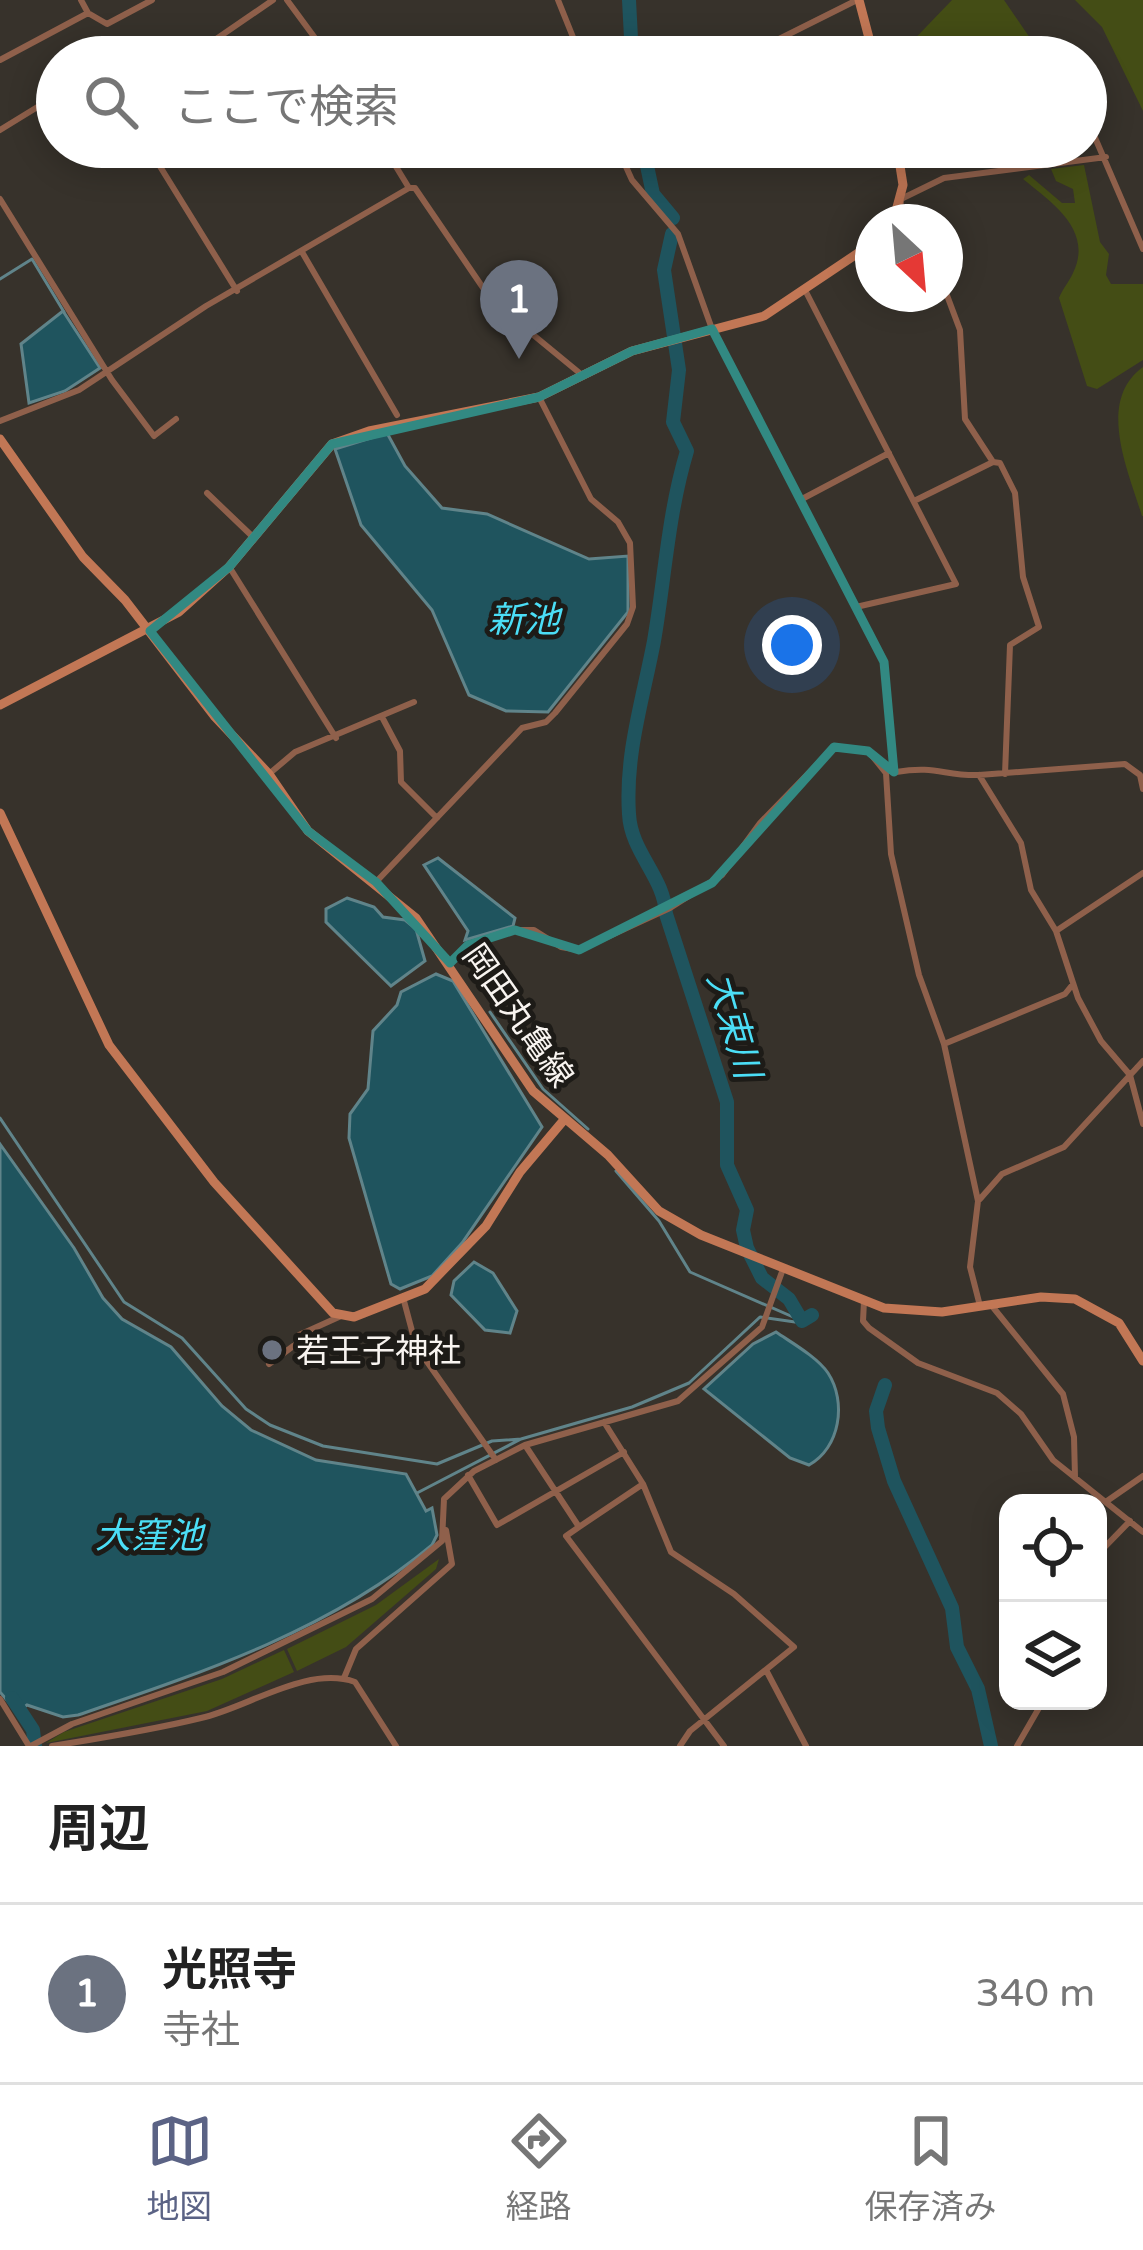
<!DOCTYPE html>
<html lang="ja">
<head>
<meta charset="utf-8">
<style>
	body { margin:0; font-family:"Varela Round","Noto Sans JP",sans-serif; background:#f2f2f2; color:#222 }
	.controls { position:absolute; right:36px; bottom:36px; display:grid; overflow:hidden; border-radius:24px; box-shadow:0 6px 30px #0003 }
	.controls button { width:108px; height:108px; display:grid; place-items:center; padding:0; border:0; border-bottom:3px solid #e0e0e0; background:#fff; color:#222; font:60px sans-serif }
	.compass { position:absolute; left:855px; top:204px; width:108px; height:108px; border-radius:50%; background:#fff; box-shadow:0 6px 30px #0003; rotate:154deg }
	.you { position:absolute; left:792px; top:645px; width:42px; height:42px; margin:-30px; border:9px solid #fff; border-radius:50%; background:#1a73e8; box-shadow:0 0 0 18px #1a73e833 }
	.badge { display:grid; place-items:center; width:78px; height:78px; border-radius:50%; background:#5b6385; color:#fff; font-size:39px; font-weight:700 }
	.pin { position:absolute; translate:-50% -99px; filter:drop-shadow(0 3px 6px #0008) }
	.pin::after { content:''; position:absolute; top:63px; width:42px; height:36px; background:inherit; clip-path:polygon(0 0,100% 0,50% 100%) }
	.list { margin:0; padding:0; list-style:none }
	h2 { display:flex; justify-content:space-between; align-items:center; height:156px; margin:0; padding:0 48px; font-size:51px }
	h2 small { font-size:39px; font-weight:400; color:#767676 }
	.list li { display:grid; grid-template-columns:78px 1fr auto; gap:36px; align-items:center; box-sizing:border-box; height:180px; padding:0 48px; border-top:3px solid #e0e0e0 }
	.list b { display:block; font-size:45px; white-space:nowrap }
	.list p { margin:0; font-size:39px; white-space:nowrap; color:#767676 }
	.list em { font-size:39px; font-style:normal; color:#767676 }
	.icon { flex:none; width:66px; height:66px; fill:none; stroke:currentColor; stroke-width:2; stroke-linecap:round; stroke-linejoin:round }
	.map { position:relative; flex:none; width:1143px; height:1746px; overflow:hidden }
	.search { position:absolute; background:#fff; box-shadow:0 6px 30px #0003; left:36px; right:36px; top:36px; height:132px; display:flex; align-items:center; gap:30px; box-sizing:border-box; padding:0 42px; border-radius:66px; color:#767676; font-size:45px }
	.sheet { height:336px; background:#fff }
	nav { display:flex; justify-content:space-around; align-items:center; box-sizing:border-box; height:168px; border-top:3px solid #e0e0e0; background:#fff; font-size:33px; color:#767676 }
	nav a { display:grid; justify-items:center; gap:6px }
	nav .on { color:#5b6385 }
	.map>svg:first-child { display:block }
	.green { fill:#444d15 }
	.water { fill:#1f545e; stroke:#60848a; stroke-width:3 }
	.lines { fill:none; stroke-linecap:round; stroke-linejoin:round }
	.stream { stroke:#60848a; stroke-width:3 }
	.river { stroke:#1f545e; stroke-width:14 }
	.street { stroke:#8f604b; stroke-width:6 }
	.secondary { stroke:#c27755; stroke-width:9 }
	.marked { fill:none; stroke:#328982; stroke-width:9; stroke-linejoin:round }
	.worship-dot { fill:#6b7280; stroke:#1d1b17; stroke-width:4.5 }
	.labels { text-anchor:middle; stroke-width:10; stroke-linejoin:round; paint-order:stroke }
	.street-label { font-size:33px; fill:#f8f4f0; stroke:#1d1b17 }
	.poi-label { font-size:33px; fill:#f8f4f0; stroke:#1d1b17; text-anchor:start }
	.water-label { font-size:36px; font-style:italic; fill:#4bdef6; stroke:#1d1b17 }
</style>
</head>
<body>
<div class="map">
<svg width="1143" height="1746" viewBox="0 0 1143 1746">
	<rect width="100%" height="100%" fill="#37322b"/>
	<path class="green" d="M 952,0 L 1004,0 L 1043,57 L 911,57 L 902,52 Z
		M 1075,0 L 1143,0 L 1143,111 L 1102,27 Z
		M 1084,165 L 1100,242 L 1109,254 L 1106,275 L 1111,284 L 1143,284 L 1143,360 L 1097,389 L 1087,386 L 1059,298 C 1063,288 1069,282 1073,273 C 1094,230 1051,202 1023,179 L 1029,175 L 1062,203 L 1075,203 L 1073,189 L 1056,181 L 1051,169 Z
		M 1143,367 L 1143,516 L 1142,516 C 1128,470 1096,401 1143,367 Z
		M 439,1559 L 436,1569 L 346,1647 L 297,1671 L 287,1649 L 376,1605 Z
		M 284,1650 L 294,1672 L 207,1711 L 46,1743 L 64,1732 L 222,1679 Z"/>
	<path class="water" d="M 63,311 L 100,368 L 65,391 L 29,403 L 21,344 Z
		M 387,433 L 405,466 L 442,508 L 487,514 L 589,559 L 628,556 L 628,612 L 548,712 L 506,711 L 469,695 L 432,610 L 361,525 L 335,449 Z
		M 438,858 L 515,918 L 513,926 L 465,940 L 468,931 L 424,865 Z
		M 347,898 L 374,907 L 383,917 L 405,920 L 416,929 L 425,961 L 391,986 L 326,922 L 326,909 Z
		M 436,974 L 453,981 L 542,1127 L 462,1243 L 432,1276 L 400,1289 L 391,1284 L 349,1138 L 350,1114 L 368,1089 L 373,1031 L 397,1005 L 401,992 Z
		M 0,1144 L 74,1248 L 103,1298 L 122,1319 L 171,1347 L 222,1406 L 251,1430 L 316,1460 L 406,1474 L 426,1511 L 432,1508 L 437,1535 L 432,1545 C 331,1630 201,1673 78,1715 L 63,1717 L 27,1705 L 17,1712 L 0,1692 Z
		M 474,1262 L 493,1273 L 517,1311 L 510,1333 L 485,1330 L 451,1295 L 454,1281 Z
		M 776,1332 C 792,1343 817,1357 828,1373 C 847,1402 840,1448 809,1465 L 790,1458 L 704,1389 L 753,1344 Z"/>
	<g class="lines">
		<path class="stream" d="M 0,279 L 32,259 L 64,312
			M 490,1012 L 543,1089 L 588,1129
			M 0,1118 L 124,1302 L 182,1338 L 246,1409 L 270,1425 L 323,1446 L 437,1464 L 492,1441 L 521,1439
			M 616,1171 L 659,1221 L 690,1272 L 800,1320
			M 417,1493 L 521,1439 L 632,1407 L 689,1383 L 760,1317 L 795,1322"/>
		<path class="river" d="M 629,0 L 632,57
			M 643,147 L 653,194 L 673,218
			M 672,234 L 664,270 L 679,370 L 673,422 L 687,451 C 668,514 665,577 654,641 C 643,699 625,754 629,814 C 631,853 664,876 666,914 L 727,1102 L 727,1165 L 747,1210 L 743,1230 L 747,1248 L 762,1278 L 789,1299 L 802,1321 L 812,1315
			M 885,1385 L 876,1411 L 878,1428 L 894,1481 L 952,1608 L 957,1647 L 978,1689 L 991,1746
			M 12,1698 L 33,1730 L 35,1746"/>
		<path class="street" d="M 81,0 L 88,13 L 107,24 L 152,0
			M 287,0 L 329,57
			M 558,0 L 581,57
			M 190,57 L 273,0
			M 792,57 L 769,44 L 857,0
			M 0,60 L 88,13
			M 0,130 L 57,95
			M 1093,133 L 1143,249
			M 148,147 L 237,291
			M 384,147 L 409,188
			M 617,147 L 632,180 L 678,234 L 712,329 L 884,662 L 894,772
			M 0,199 L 112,380 L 154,436 L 176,419
			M 900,222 L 901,199 L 944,178 L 1106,157
			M 302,252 L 397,415
			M 805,290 L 956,584 L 856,607
			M 945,290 L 960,330 L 965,419 L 993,462 L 1000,463 L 1015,493 L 1023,577 L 1039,627 L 1010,645 L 1005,774
			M 0,421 L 79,390 L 206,306 L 409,188 L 415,188 L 492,301 L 582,375
			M 207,493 L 253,537
			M 802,499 L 889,453
			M 914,501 L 993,462
			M 230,568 L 336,738
			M 382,717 L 400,751 L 401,782 L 437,818
			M 896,772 C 937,765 943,776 979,775 L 1125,764 L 1140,775 L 1143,789
			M 269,774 L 295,752 L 414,702
			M 979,775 L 1021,843 L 1031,890 L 1056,931 L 1078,998 L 1101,1041 L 1130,1075 L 1143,1124
			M 376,882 L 522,728 L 546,722 L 555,713 L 627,624 L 633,607 L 630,543 L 618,522 L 591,499 L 539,397
			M 1056,931 L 1143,873
			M 450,963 L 468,945 L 515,930 L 534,930 L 561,947 L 579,950 L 670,908 L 722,875 L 760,823 L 834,747 L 869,752 L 886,773 L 891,854 L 919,975 L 944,1044 L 978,1201 L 970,1267 L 980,1306
			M 944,1044 L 1065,994 L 1073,984
			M 980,1199 L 1002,1174 L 1064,1147 L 1143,1061
			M 404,1301 L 416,1346 L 496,1460
			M 864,1301 L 863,1321 L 869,1328 L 918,1363 L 997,1393 L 1021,1414 L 1053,1460 L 1143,1532
			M 992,1306 L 1063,1394 L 1074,1437 L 1075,1477
			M 269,1364 L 296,1344 L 299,1335 L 341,1316
			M 604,1422 L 643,1484 L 671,1552 L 734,1594 L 794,1647 L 690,1731 L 680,1746
			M 525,1445 L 579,1527 L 566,1536 L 724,1746
			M 468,1475 L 497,1525 L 624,1452
			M 1107,1501 L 1143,1476
			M 579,1527 L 643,1484
			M 1098,1554 L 1130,1521
			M 766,1670 L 806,1746
			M 344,1678 L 356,1649 L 452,1564 L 446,1530
			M 0,1699 L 29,1746
			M 31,1746 L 72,1724 L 223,1672 L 372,1599 L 442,1541 L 444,1499 L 474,1471 L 525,1445 L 678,1401 L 762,1327 L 783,1269
			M 52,1746 C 102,1738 152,1730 201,1718 C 247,1708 307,1665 355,1682 L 396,1746
			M 1017,1746 L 1043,1701"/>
		<path class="secondary" d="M 859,0 L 874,57
			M 893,222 L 903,185 L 897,147
			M 0,439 L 83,557 L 125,600 L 215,717 L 269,774 L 308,831 L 416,918 L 533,1091 L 608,1155 L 659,1211 L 701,1235 L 884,1308 L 942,1312 L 1041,1297 L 1075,1299 L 1119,1323 L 1143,1361
			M 0,705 L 179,612 L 229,567 L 332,444 L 369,431 L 539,397 L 632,351 L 764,316 L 873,243
			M 0,813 L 109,1045 L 214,1182 L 333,1313 L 354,1317 L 425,1289 L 486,1226 L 520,1172 L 563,1121"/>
	</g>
	<path class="marked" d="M 712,329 L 884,662 L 894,772 L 868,751 L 834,747 L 712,883 L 579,950 L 515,930 L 468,945 L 450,963 L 376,882 L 308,831 L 150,631 L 229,567 L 332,444 L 539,397 L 632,351 Z"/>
	<circle class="worship-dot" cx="272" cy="1350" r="12"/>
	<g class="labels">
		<g class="street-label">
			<text transform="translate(519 1015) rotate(55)" y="12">岡田丸亀線</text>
		</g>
		<g class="poi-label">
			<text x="296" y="1362">若王子神社</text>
		</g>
		<g class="water-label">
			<text x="524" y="632">新池</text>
			<text transform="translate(735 1025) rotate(74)" y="13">大束川</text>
			<text x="149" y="1548">大窪池</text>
		</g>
	</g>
</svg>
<div class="controls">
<button><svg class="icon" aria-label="locate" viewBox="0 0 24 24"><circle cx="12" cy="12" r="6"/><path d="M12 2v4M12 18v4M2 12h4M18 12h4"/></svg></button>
<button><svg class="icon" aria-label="layers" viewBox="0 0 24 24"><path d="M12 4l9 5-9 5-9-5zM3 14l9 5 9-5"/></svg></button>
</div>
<svg class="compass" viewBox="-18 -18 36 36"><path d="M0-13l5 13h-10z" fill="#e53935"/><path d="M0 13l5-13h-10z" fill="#767676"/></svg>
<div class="you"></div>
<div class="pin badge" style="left:519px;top:359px;background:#6b7280">1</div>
<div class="search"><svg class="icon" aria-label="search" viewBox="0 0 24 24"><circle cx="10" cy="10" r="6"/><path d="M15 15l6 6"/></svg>ここで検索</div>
</div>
<section class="sheet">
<h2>周辺<small></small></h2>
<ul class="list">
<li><span class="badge" style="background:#6b7280">1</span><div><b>光照寺</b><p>寺社</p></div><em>340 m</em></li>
</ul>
</section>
<nav>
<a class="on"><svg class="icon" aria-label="map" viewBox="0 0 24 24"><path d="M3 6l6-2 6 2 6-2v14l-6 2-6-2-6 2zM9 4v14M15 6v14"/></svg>地図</a>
<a><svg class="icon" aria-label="directions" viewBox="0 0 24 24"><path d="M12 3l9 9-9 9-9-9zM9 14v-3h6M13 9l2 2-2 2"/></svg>経路</a>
<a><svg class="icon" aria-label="saved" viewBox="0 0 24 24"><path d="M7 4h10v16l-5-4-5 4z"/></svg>保存済み</a>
</nav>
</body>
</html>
